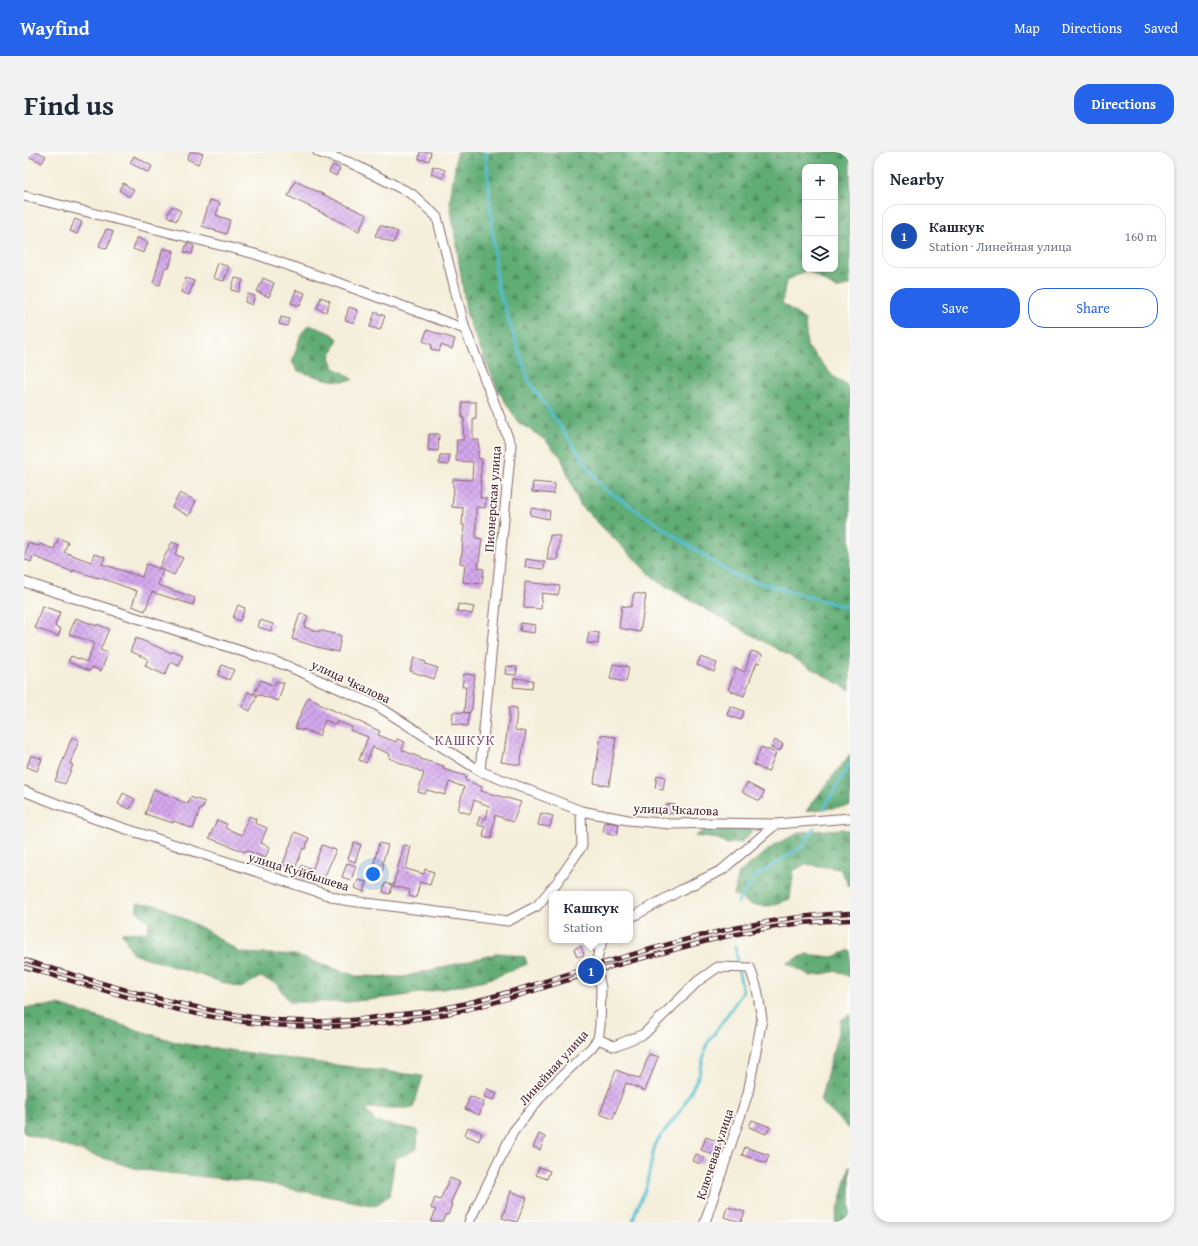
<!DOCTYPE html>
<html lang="en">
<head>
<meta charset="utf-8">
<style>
	body { margin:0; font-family:"Gentium Book Plus",serif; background:#f2f2f3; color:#1f2937 }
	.controls { position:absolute; right:12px; top:12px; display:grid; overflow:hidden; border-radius:8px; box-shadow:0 2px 6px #0003 }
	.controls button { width:36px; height:36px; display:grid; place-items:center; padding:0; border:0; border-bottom:1px solid #e0e1e3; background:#fff; color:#1f2937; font:20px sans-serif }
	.you { position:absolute; left:349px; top:722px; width:14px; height:14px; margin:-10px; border:3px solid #fff; border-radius:50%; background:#1a73e8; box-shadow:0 0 0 6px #1a73e833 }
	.badge { display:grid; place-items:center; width:26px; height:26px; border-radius:50%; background:#2563eb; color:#fff; font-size:13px; font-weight:700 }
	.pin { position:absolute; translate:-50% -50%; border:2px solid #fff; box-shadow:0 1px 4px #0006 }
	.popup { position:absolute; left:525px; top:739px; width:84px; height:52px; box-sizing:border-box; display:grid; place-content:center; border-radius:8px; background:#fff; filter:drop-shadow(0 1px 3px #0005); font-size:13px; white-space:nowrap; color:#747a83 }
	.popup b { font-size:15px; color:#1f2937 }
	.popup::after { content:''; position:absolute; left:50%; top:100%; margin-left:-8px; border:8px solid transparent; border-top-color:#fff }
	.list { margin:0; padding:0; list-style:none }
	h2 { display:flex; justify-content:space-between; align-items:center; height:52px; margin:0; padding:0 16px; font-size:17px }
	h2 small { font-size:13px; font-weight:400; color:#747a83 }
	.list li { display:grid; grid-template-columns:26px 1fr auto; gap:12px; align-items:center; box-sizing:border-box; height:64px; margin:0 8px 8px; padding:0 8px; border:1px solid #e0e1e3; border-radius:16px }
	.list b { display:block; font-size:15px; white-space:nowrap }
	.list p { margin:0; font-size:13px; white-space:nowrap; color:#747a83 }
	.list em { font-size:13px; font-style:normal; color:#747a83 }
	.actions { display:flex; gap:8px; padding:12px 16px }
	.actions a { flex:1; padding:9px 0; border:1px solid #2563eb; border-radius:16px; text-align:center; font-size:14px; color:#2563eb }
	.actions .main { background:#2563eb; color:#fff }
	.icon { flex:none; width:22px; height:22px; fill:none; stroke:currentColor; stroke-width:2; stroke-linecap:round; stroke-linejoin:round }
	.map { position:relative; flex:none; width:826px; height:1070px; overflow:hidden; border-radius:16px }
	header { display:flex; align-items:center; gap:24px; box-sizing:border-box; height:56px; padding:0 20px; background:#2563eb; color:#fff }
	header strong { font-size:19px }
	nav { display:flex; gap:22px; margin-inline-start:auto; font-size:14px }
	.intro { display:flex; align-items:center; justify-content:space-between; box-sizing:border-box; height:96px; padding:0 24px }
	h1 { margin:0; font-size:28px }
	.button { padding:10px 18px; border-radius:16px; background:#2563eb; color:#fff; font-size:14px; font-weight:700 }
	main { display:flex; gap:24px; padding:0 24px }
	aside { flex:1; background:#fff; border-radius:16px; box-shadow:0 2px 6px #0003 }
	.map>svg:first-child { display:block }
	.forest { fill:url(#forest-firs); stroke:#556650; fill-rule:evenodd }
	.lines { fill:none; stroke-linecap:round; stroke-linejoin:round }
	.stream { stroke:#53bdcf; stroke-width:3 }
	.building { fill:url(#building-cross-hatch) }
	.minor-casing { stroke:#866768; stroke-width:11 }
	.minor { stroke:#fff; stroke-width:9 }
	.rail-casing { stroke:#4a1f2b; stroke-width:4.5 }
	.rail { stroke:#fdfcf7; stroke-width:3; stroke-dasharray:9; stroke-linecap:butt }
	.labels { text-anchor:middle; stroke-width:3.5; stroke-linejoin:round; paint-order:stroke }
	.street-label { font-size:13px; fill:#4a1f2b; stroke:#fdfcf7 }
	.neighbourhood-label { font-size:14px; letter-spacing:1px; fill:#7a4f6f; stroke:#fdfcf7 }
</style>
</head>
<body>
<header>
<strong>Wayfind</strong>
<nav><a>Map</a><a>Directions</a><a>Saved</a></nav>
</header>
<div class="intro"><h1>Find us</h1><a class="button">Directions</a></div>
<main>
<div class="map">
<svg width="826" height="1070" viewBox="0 0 826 1070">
	<defs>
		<pattern id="forest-firs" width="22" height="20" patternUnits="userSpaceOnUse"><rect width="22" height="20" fill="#60ac74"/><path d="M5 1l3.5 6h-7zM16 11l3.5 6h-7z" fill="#518b5f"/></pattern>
		<pattern id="building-cross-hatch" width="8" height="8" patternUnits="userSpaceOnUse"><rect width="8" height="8" fill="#d4a8ee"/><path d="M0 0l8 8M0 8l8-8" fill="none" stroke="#ae88c1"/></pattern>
	</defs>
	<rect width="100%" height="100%" fill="#fdfcf7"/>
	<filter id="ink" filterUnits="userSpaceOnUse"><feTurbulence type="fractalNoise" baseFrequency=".025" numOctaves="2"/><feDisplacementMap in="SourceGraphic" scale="8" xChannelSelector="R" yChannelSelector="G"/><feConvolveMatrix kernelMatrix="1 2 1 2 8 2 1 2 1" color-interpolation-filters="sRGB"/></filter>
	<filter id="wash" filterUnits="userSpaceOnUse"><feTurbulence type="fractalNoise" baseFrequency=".012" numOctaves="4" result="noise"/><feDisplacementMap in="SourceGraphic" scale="16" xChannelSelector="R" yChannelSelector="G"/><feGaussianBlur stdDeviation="0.9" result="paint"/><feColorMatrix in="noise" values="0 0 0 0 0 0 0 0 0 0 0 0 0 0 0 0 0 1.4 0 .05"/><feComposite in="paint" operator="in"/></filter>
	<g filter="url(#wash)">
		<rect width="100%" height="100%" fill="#f4eeda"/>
		<path class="forest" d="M 433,0 L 826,0 L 826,133 L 812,137 L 783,118 L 762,129 L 758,151 L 781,168 L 783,194 L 809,224 L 826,236 L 826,538 L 634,430 L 556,353 L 537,305 L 520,287 L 494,270 L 474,238 L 443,165 L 426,49 ZM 781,15 L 811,15 L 811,117 L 781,117 Z
			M 285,173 L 309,182 L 314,187 L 306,205 L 310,216 L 320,221 L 329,228 C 310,232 292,224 274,219 L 268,210 L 277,182 Z
			M 826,602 L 826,654 L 782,659 Z
			M 722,675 L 729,678 L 718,690 L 703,692 L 694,687 L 671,684 L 685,676 Z
			M 819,677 L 826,679 L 826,735 L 825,734 L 816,717 L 782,712 L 770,718 L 766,747 L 746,754 L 728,753 L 710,743 L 715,721 L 752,692 L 777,680 Z
			M 114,751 L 133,753 L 180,777 L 217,801 L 271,803 L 332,824 L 379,825 L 476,801 L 501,805 L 503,812 L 469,826 L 420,837 L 371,845 L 323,850 L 266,850 L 252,831 L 236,825 L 217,836 L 109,802 L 98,781 L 123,780 L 125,771 L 112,758 Z
			M 826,798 L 826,825 L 814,819 L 787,824 L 763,811 L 783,802 L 809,805 Z
			M 35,853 L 155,891 L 296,911 L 399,924 L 389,956 L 341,956 L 351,970 L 394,978 L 393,997 L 371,1007 L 365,1044 L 351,1054 L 238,1031 L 117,1018 L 0,981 L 0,856 Z
			M 826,862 L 826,978 L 796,949 L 817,868 Z
			M 826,1013 L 826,1070 L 811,1070 Z"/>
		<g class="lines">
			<path class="stream" d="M 462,0 L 473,133 L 505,229 L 578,335 L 709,423 L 814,453 L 826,455
				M 800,656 L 826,612
				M 714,750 L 732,724 L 779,694 L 790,676
				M 609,1070 L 611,1060 L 622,1036 L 631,992 L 659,955 L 675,923 L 683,892 L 719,840 L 714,816 L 711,794"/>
		</g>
		<g id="blocks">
			<path class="building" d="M 0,0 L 14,0 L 22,4 L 18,11 L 0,2 Z
				M 166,0 L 173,0 L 179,2 L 174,12 L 163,7 Z
				M 396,0 L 407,0 L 405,9 L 395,7 Z
				M 110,4 L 128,14 L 125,21 L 106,11 Z
				M 309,13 L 316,16 L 312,24 L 305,20 Z
				M 409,14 L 421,18 L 419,26 L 407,22 Z
				M 271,29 L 343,63 L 335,79 L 264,44 Z
				M 99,31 L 110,38 L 105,45 L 95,38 Z
				M 186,48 L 196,51 L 192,63 L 206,68 L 202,82 L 178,74 Z
				M 148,54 L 157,59 L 152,69 L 143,64 Z
				M 51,67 L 58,70 L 53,82 L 46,79 Z
				M 356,73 L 374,80 L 369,91 L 351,84 Z
				M 82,77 L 89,80 L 83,97 L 75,94 Z
				M 113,86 L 124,90 L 120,101 L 109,97 Z
				M 163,91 L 170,94 L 168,102 L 160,100 Z
				M 139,96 L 150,99 L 145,116 L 141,115 L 136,133 L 129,131 Z
				M 194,111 L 205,115 L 200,129 L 189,126 Z
				M 162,126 L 170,129 L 165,143 L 157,140 Z
				M 211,126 L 219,128 L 215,140 L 207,138 Z
				M 239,126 L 250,131 L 245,145 L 233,140 Z
				M 272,138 L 281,141 L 276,154 L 267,151 Z
				M 224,142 L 231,144 L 228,153 L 221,150 Z
				M 297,145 L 306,149 L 302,160 L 293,156 Z
				M 325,155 L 334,158 L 330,171 L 321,168 Z
				M 351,160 L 361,164 L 356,178 L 346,175 Z
				M 257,165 L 265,167 L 263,174 L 255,172 Z
				M 403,178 L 431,187 L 428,197 L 417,193 L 415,200 L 407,197 L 408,193 L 399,189 Z
				M 438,250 L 452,250 L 452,266 L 449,266 L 449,288 L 455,288 L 454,306 L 458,307 L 456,329 L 457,329 L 456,346 L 462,346 L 461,356 L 452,355 L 452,386 L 458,387 L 454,416 L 460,417 L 458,432 L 439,430 L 441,412 L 436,411 L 437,403 L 438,403 L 440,373 L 438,373 L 439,356 L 428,355 L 430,335 L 429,335 L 429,327 L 448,328 L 449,310 L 432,309 L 433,288 L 439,288 L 440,266 L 438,266 Z
				M 405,282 L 415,282 L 414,299 L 404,298 Z
				M 416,303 L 426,303 L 424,313 L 415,312 Z
				M 509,330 L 531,332 L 530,342 L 508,340 Z
				M 156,341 L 172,349 L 165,364 L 148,355 Z
				M 507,356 L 526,359 L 525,367 L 506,363 Z
				M 526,383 L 536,384 L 533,408 L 523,408 Z
				M 35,386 L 44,390 L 40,400 L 67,410 L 70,402 L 81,405 L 78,412 L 118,425 L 122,412 L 139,418 L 134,433 L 171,446 L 169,453 L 128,440 L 121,459 L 108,454 L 113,439 L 74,425 L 74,426 L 49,418 L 49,420 L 9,404 L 7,410 L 0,407 L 4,391 L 15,394 L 16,392 L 30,397 Z
				M 148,390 L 155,393 L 151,402 L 159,406 L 150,423 L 135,416 Z
				M 502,407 L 521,410 L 520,417 L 501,415 Z
				M 501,430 L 536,434 L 534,443 L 518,441 L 517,457 L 500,456 Z
				M 610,441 L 622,443 L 616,480 L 595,476 L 598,454 L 607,455 Z
				M 434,452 L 450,455 L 448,462 L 433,459 Z
				M 214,453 L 221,456 L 216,469 L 209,466 Z
				M 18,454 L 36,460 L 31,474 L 37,477 L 34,484 L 11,476 Z
				M 276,461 L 284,464 L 280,475 L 295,480 L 295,478 L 317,484 L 314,500 L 293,495 L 268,487 Z
				M 52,466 L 73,474 L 73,472 L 85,477 L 76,498 L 84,501 L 77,519 L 68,515 L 66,519 L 44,510 L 47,504 L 63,510 L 70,491 L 45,482 Z
				M 236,468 L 249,472 L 247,479 L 234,475 Z
				M 497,471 L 511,473 L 510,481 L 496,479 Z
				M 565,480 L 575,481 L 574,492 L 563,491 Z
				M 112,486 L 148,501 L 149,499 L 159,503 L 155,514 L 147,510 L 141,523 L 121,514 L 124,507 L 106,499 Z
				M 727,499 L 738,502 L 736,511 L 733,510 L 720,544 L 704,538 L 712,516 L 721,520 Z
				M 676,505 L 693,511 L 690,520 L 673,513 Z
				M 390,506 L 402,510 L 401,512 L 414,516 L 410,527 L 386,519 Z
				M 589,512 L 605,515 L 602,530 L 586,527 Z
				M 198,513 L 210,518 L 205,528 L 194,523 Z
				M 482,514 L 493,515 L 492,523 L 481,522 Z
				M 440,522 L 451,523 L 448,543 L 449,543 L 448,558 L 446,558 L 446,561 L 440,560 L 442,535 L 438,535 Z
				M 490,526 L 509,528 L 508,537 L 489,535 Z
				M 237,528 L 250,534 L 252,529 L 260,531 L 254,549 L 230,541 Z
				M 224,540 L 233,544 L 226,559 L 218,555 Z
				M 284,545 L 295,550 L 295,552 L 356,579 L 354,583 L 372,590 L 373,587 L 381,590 L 378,598 L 397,606 L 396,607 L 420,614 L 419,617 L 442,624 L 441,628 L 458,635 L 457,639 L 497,650 L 489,670 L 471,663 L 467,687 L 459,685 L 461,675 L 454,673 L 455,665 L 462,667 L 465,654 L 450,648 L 446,662 L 434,658 L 440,635 L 425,630 L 421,643 L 403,638 L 401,642 L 394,640 L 400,621 L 365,606 L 366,602 L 349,595 L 342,611 L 335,608 L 344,585 L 326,578 L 328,575 L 313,569 L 312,573 L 301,568 L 295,584 L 279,577 L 278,579 L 271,576 Z
				M 706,554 L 720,559 L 717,568 L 703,563 Z
				M 485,555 L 493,556 L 491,578 L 502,580 L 496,613 L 477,610 L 479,601 L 480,601 L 485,566 Z
				M 429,560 L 445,561 L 443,574 L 428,572 Z
				M 577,583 L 592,585 L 585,634 L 570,631 Z
				M 48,585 L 55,588 L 46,612 L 49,613 L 41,632 L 31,629 Z
				M 751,588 L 759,592 L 756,599 L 747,596 Z
				M 737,595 L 752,601 L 744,620 L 730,613 Z
				M 7,603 L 18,607 L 13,619 L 3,615 Z
				M 633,623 L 641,625 L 639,638 L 631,636 Z
				M 723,631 L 740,640 L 736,649 L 718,640 Z
				M 130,637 L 164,652 L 166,645 L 181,650 L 178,657 L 176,657 L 169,677 L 150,669 L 149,671 L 121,662 Z
				M 99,641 L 111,647 L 106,657 L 94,652 Z
				M 643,652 L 651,653 L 650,662 L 642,661 Z
				M 517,661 L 529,664 L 526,675 L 514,673 Z
				M 225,664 L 232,667 L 231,671 L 243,676 L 237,691 L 246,695 L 241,706 L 222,698 L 221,700 L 185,686 L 193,668 L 203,672 L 201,676 L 218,683 Z
				M 581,670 L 595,672 L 593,683 L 579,680 Z
				M 271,680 L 285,686 L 281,697 L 279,696 L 271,717 L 259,712 Z
				M 330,690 L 337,693 L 331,710 L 324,707 Z
				M 355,691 L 364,693 L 358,712 L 360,712 L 355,732 L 345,729 Z
				M 298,693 L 312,698 L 300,726 L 287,721 Z
				M 380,693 L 387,694 L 382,717 L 400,722 L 401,717 L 410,720 L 406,733 L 396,730 L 392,746 L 385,744 L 386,738 L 369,734 Z
				M 323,711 L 332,714 L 327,728 L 318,725 Z
				M 278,713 L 286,716 L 281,728 L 273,725 Z
				M 334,728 L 343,730 L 340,740 L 331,736 Z
				M 361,731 L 368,733 L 366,742 L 359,740 Z
				M 557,794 L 560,803 L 553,805 L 550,797 Z
				M 625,902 L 634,905 L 621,939 L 602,931 L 589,967 L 576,962 L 592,918 L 616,927 Z
				M 463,937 L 473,941 L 470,948 L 460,945 Z
				M 446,944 L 460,950 L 455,963 L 441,957 Z
				M 728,968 L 746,975 L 742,982 L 725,975 Z
				M 444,975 L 458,981 L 455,989 L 441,983 Z
				M 515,982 L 521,985 L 516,998 L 509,995 Z
				M 682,985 L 697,991 L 693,1004 L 677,998 Z
				M 721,995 L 745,1003 L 742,1011 L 718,1003 Z
				M 672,1002 L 680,1006 L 677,1012 L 669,1009 Z
				M 515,1015 L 526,1019 L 523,1027 L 512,1023 Z
				M 426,1026 L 436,1030 L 426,1052 L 428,1052 L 424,1063 L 422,1062 L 418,1070 L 407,1070 L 412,1058 L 407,1056 L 411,1046 L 416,1048 Z
				M 487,1039 L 503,1046 L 493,1070 L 478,1066 Z
				M 703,1055 L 721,1060 L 717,1070 L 700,1065 Z"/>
		</g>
	</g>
	<g filter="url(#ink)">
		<use href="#blocks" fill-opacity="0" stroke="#866768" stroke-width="1"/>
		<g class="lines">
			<g class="minor-casing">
				<path id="minor" d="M 294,0 L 327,11 L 388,42 L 413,65 L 441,177 L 487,293 L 456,619
					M 0,44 L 231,102 L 318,132 L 441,177
					M 0,430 L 261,513 L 352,553 L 456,619 L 557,659 L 604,668 L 647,672 L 694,671 L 752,672 L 826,666
					M 0,639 L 72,667 L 319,748 L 484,769 L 513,754 L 534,729 L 558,694 L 557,659
					M 606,766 L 657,738 L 698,718 L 752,672
					M 574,887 L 590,894 L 620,882 L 674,829 L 694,815 L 726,816 L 733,837 L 738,867 L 724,941 L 681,1070
					M 445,1070 L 489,980 L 520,941 L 567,896 L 574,887 L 576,874 L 577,836 L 572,813 L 575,798 L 579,788"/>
			</g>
			<use href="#minor" class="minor"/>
			<g class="rail-casing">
				<path id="rail" d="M 0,808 C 70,829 141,851 214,863 C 244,868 277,870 307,869 C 327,869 347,866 367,863 C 379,862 392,861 405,859 C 460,849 515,831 569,814 C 652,789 738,764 826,761
					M 0,815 C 70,835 142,859 214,869 C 277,879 342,875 405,865 C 462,856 517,836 573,819 C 596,812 619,806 642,800 C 703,783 763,769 826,768"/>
			</g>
			<use href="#rail" class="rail"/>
		</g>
	</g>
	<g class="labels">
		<g class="street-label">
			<text transform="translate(468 347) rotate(-86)" y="5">Пионерская улица</text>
			<text transform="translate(327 529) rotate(25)" y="5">улица Чкалова</text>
			<text transform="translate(652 657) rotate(2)" y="5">улица Чкалова</text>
			<text transform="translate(275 719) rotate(17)" y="5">улица Куйбышева</text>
			<text transform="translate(529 915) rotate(-48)" y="5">Линейная улица</text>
			<text transform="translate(690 1002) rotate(-72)" y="5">Ключевая улица</text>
		</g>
		<g class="neighbourhood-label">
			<text x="441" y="593">КАШКУК</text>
		</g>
	</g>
</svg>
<div class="controls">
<button>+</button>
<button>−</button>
<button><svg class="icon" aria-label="layers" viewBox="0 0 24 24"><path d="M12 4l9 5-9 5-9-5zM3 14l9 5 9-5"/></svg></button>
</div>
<div class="you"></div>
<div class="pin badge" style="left:567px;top:819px;background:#1a4fb4">1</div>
<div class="popup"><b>Кашкук</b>Station</div>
</div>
<aside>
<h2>Nearby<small></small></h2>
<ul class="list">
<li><span class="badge" style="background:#1a4fb4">1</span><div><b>Кашкук</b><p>Station · Линейная улица</p></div><em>160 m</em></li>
</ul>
<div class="actions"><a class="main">Save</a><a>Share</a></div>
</aside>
</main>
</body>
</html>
